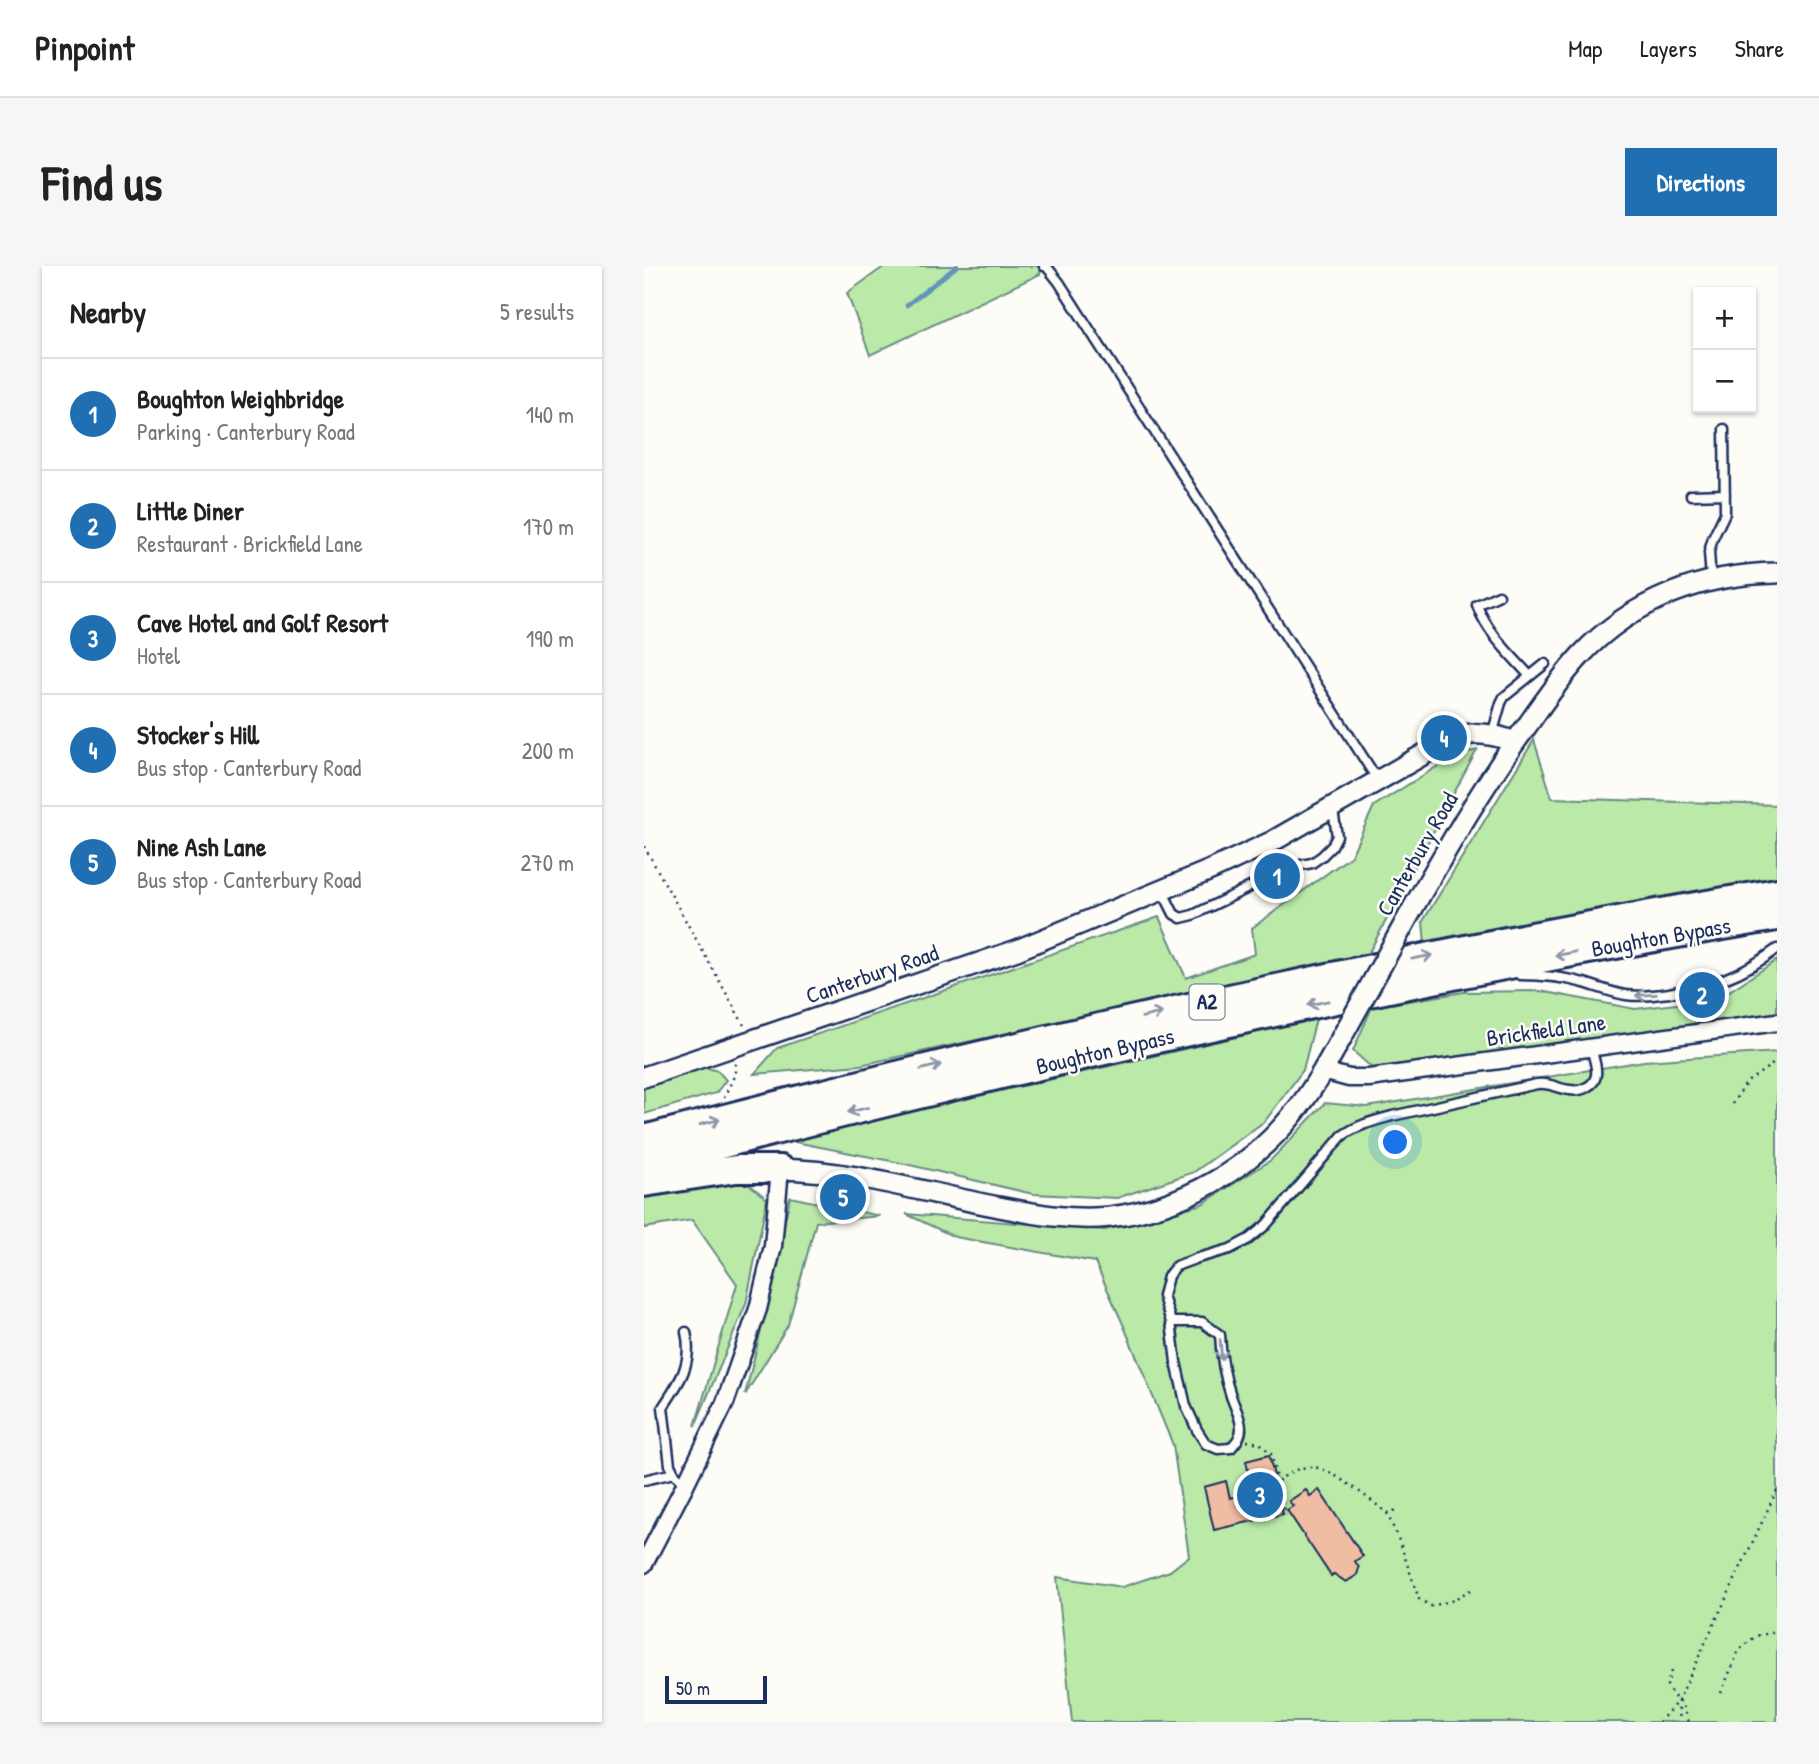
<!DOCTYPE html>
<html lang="en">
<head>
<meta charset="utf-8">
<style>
	body { margin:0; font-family:"Patrick Hand",sans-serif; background:#f6f6f6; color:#222 }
	.controls { position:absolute; right:21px; top:21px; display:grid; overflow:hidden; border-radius:0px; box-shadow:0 2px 5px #0004 }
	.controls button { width:63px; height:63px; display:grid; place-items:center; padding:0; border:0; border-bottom:2px solid #e0e0e0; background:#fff; color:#222; font:35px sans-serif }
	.scale { position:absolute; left:21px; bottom:18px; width:102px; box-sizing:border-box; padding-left:7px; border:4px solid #1b2f5e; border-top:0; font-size:19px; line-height:24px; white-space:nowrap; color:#1b2f5e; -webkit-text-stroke:5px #fdfcf7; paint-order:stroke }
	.you { position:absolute; left:752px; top:877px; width:24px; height:24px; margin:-18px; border:5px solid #fff; border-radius:50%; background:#1a73e8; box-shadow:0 0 0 10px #1a73e833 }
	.badge { display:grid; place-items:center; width:46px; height:46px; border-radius:50%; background:#1f6fb2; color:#fff; font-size:23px; font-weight:700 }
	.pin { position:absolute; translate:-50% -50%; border:4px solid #fff; box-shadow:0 2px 7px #0006 }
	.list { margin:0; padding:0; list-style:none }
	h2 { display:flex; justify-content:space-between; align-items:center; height:91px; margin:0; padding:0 28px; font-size:30px }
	h2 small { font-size:23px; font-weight:400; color:#767676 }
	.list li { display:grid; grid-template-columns:46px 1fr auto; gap:21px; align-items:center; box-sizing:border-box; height:112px; padding:0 28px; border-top:2px solid #e0e0e0 }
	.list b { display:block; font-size:26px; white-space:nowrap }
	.list p { margin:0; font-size:23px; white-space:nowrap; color:#767676 }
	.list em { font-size:23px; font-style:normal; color:#767676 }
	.map { position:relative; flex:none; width:1133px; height:1456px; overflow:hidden; border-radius:0px }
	header { display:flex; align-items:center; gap:42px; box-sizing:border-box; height:98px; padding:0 35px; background:#fff; border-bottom:2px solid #e0e0e0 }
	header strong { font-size:33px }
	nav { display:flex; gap:38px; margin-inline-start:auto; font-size:24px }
	.intro { display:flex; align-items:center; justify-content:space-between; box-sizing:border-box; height:168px; padding:0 42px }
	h1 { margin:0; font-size:49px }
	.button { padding:18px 32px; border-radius:0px; background:#1f6fb2; color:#fff; font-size:24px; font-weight:700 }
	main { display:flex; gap:42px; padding:0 42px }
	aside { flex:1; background:#fff; border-radius:0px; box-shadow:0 2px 5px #0004 }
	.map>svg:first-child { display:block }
	.green { fill:#bae9a8; stroke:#6a8c83; stroke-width:2 }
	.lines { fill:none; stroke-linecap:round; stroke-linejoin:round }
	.stream { stroke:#6494ba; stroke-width:4.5 }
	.building { fill:#f0bca2; stroke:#1b2f5e; stroke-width:2 }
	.service-casing { stroke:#1b2f5e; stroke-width:13 }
	.minor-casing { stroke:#1b2f5e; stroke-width:21 }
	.tertiary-casing { stroke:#1b2f5e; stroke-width:24 }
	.trunk-casing { stroke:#1b2f5e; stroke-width:32 }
	.path { stroke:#1b2f5e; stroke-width:2.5; stroke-dasharray:2 5; stroke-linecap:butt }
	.service { stroke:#fdfcf7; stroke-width:8 }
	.minor { stroke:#fdfcf7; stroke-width:16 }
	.tertiary { stroke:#fdfcf7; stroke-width:19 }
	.trunk { stroke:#fdfcf7; stroke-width:26 }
	.tertiary-bridge-casing { stroke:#1b2f5e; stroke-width:24; stroke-linecap:butt }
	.tertiary-bridge { stroke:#fdfcf7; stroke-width:19 }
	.oneway { stroke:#8c96aa }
	.labels { text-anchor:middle; stroke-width:5; stroke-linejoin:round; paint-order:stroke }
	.shield { fill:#fdfcf7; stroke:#5f6c8c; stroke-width:2 }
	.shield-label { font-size:21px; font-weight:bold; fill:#1b2f5e }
	.street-label { font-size:23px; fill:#1b2f5e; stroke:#fdfcf7 }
</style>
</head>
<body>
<header>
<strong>Pinpoint</strong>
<nav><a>Map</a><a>Layers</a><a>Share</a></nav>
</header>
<div class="intro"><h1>Find us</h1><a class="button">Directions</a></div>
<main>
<aside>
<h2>Nearby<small>5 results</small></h2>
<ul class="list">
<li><span class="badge">1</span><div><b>Boughton Weighbridge</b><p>Parking · Canterbury Road</p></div><em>140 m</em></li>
<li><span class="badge">2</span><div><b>Little Diner</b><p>Restaurant · Brickfield Lane</p></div><em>170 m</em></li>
<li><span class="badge">3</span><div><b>Cave Hotel and Golf Resort</b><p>Hotel</p></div><em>190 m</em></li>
<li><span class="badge">4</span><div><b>Stocker's Hill</b><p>Bus stop · Canterbury Road</p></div><em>200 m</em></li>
<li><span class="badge">5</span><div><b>Nine Ash Lane</b><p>Bus stop · Canterbury Road</p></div><em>270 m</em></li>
</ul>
</aside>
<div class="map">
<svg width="1133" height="1456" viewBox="0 0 1133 1456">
	<rect width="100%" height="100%" fill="#fdfcf7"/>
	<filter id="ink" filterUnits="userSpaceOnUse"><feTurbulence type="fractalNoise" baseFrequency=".0143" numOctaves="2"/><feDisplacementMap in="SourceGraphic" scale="14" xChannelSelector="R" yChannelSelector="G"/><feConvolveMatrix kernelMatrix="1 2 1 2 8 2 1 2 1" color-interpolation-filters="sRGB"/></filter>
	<g filter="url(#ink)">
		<path class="green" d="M 241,0 L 397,0 L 396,8 L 226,89 L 203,27 Z
			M 890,474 L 908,532 L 1133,539 L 1133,617 L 781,679 L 779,655 Z
			M 833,484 L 723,690 L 216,799 L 110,808 L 133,782 L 515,651 L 542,712 L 611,688 L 608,662 L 707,590 L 730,540 L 807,492 Z
			M 1133,694 L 1133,749 L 728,802 L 709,785 L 728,741 L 820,726 L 896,725 L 991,743 L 1073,733 Z
			M 672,753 L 659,804 L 621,855 L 550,906 L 473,932 L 389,928 L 257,897 L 141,874 Z
			M 1133,786 L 1133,1456 L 428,1456 L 413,1311 L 478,1321 L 526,1305 L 545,1290 L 529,1179 L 479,1058 L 451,996 L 311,971 L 262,948 L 461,964 L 558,938 L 627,894 L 681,837 L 723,841 L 1000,795 Z
			M 57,800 L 74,805 L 82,814 L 72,827 L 0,848 L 0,819 Z
			M 99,913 L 123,933 L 102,1038 L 51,1160 L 93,1018 L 48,954 L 0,962 L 0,931 Z
			M 146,931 L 236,950 L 172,956 L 144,1059 L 101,1129 L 123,1040 Z"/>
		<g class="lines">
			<path class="stream" d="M 263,39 L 313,0"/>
		</g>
		<path class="building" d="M 625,1189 L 639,1248 L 570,1264 L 560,1221 L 582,1215 L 586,1232 L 609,1227 L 602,1195 Z
			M 662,1224 L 666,1230 L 675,1224 L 719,1290 L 711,1295 L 715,1302 L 713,1309 L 702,1316 L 690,1308 L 687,1310 L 643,1244 L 649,1240 L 645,1235 Z"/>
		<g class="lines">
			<g class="service-casing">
				<path id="service" d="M 400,0 L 403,1 L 415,16 L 733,513
					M 1047,229 L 1081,228
					M 1067,314 L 1065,286 L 1069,272 L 1081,247 L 1080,163
					M 855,329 L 833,339 C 843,367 866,388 886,410
					M 848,469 L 857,437 L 860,431 L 901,398
					M 518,624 L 530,648 L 537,652 L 549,649 L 647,601 L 668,597 L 678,590 L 688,580 L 693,570 L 689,544
					M 876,709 C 898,709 919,711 940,717 C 954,721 968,727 982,729 C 997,731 1010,729 1025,727 C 1069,719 1097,710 1133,683
					M 527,1056 L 558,1056 L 576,1069 C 577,1090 580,1110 587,1130 C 590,1140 597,1151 597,1162 C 597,1171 592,1176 587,1182 L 574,1183 L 562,1178 L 553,1164 L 542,1140 L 532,1096 L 527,1056 L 519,1030 L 524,1010 L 532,1000 L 554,992 L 586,983 L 605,973 L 622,959 L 698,870 C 713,859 730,855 748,850 L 893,818 C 906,816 914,823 926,824 C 932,825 938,824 943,821 C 959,813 950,795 947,781
					M 30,1207 L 26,1199 L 19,1141 C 36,1116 49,1097 42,1066
					M 0,1214 L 30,1207 L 41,1219"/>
			</g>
			<g class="minor-casing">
				<path id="minor" d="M 679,805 L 705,812 L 725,812 L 1133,756
					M 0,1298 L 41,1219 L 81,1137 L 114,1043 L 129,980 L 136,903"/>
			</g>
			<g class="tertiary-casing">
				<path id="tertiary" d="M 769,642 C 805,579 841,516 885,457 C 901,434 918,410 937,389 C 989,334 1058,308 1133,307
					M 0,811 L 373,684 L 569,603 L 629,575 L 810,471 C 832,465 850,468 871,476
					M 136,903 C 213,905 281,927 355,941 C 391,948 429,955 466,951 C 538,942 606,903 651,846 C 672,820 687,790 704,760"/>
			</g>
			<g class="trunk-casing">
				<path id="trunk" d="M 0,873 C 374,775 751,690 1133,626
					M 0,899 C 374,800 751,714 1133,651
					M 0,917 L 92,903 L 136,903"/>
			</g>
			<path class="path" d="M 0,580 L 101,761
				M 80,832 L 91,808 L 91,796
				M 1088,838 L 1103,816 L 1133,795
				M 603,1175 L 616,1177 L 627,1188 L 642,1249
				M 634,1215 C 643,1208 656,1200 669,1201 C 687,1202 728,1235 743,1247 L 753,1244
				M 743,1247 L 756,1277 L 775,1333 L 787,1340 L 807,1335 L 830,1322
				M 1027,1405 L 1023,1419 L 1028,1429 L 1038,1437 L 1045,1456
				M 1077,1427 L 1095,1384 L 1112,1370 L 1131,1366
				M 1034,1435 L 1036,1456
				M 1015,1456 L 1034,1435 L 1133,1224"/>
			<use href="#service" class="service"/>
			<use href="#minor" class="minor"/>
			<use href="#tertiary" class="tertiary"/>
			<use href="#trunk" class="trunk"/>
			<g class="tertiary-bridge-casing">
				<path id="tertiary-bridge" d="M 704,760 L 769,642"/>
			</g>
			<use href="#tertiary-bridge" class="tertiary-bridge"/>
		</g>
		<defs><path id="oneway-shaft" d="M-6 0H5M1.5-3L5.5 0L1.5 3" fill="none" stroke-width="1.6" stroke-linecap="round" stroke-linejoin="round" transform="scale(1.75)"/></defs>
		<g class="oneway">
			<use href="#oneway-shaft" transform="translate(921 688) rotate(169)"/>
			<use href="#oneway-shaft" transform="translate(778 691) rotate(-11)"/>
			<use href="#oneway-shaft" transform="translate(1002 729) rotate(177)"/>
			<use href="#oneway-shaft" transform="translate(674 737) rotate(168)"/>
			<use href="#oneway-shaft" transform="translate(508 749) rotate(-13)"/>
			<use href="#oneway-shaft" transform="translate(287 801) rotate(-14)"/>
			<use href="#oneway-shaft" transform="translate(214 844) rotate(166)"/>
			<use href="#oneway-shaft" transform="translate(66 856) rotate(-15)"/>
			<use href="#oneway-shaft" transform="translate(577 1084) rotate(85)"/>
		</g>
	</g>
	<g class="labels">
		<rect class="shield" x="545.5" y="718.5" width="35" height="35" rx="5"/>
		<g class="shield-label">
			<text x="563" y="743">A2</text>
		</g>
		<g class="street-label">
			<text transform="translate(773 588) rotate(-60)" y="8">Canterbury Road</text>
			<text transform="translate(1017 671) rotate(-10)" y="8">Boughton Bypass</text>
			<text transform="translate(228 708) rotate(-19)" y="8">Canterbury Road</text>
			<text transform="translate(902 764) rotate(-8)" y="8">Brickfield Lane</text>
			<text transform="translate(461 785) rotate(-13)" y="8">Boughton Bypass</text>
		</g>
	</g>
</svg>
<div class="controls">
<button>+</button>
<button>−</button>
</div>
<div class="scale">50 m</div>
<div class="you"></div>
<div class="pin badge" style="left:633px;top:610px">1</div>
<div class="pin badge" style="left:1058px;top:729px">2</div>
<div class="pin badge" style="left:616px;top:1229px">3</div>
<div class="pin badge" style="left:800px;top:472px">4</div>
<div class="pin badge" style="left:199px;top:931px">5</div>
</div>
</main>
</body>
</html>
